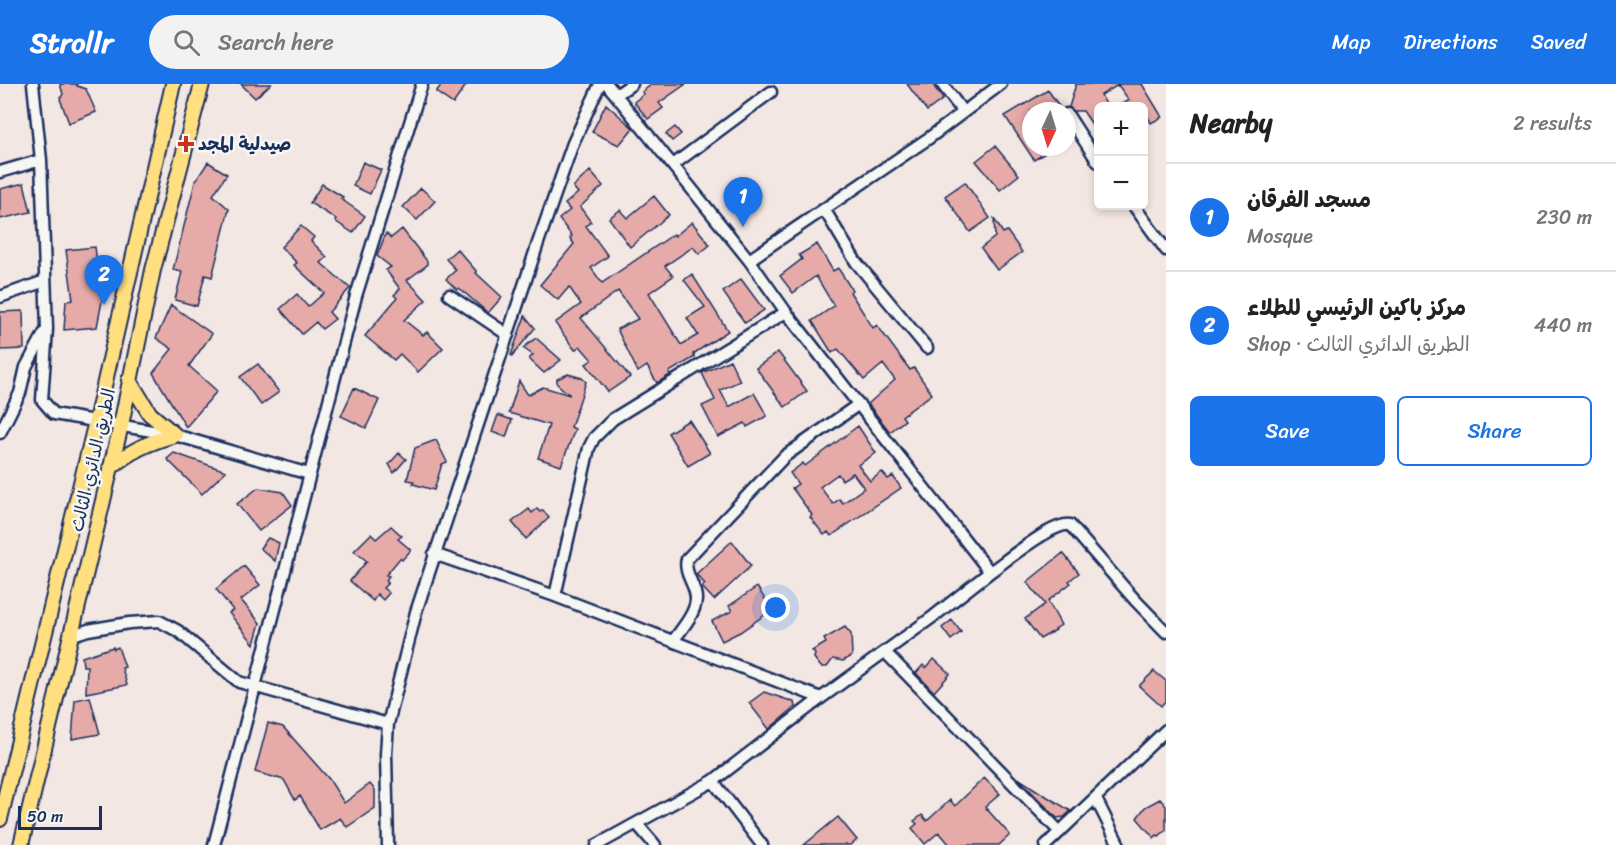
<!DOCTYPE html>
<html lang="en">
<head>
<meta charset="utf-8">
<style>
	body { margin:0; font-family:Sriracha,"Playpen Sans Arabic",sans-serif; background:#f2f2f2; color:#222 }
	.controls { position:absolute; right:18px; top:18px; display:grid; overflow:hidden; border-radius:9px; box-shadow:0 3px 9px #0003 }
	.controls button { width:54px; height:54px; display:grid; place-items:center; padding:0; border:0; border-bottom:2px solid #e0e0e0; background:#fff; color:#222; font:30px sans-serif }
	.compass { position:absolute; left:1022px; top:18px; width:54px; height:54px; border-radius:50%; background:#fff; box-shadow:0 3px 9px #0003; rotate:184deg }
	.scale { position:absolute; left:18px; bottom:15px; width:84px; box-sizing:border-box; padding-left:6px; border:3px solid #1b2f5e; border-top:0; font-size:16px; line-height:21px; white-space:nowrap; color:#1b2f5e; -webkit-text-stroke:4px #f6f6f2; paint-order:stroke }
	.you { position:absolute; left:776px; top:524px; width:21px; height:21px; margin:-15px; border:4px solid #fff; border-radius:50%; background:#1a73e8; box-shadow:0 0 0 9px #1a73e833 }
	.badge { display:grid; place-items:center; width:39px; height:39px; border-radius:50%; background:#1a73e8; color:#fff; font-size:20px; font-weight:700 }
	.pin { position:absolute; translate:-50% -50px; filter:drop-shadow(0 2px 3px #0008) }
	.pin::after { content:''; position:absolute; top:32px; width:21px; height:18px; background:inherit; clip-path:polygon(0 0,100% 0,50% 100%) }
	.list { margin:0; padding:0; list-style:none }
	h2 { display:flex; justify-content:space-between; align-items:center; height:78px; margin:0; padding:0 24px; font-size:26px }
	h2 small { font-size:20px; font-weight:400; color:#767676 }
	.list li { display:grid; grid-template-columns:39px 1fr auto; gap:18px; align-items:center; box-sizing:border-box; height:108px; padding:0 24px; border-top:2px solid #e0e0e0 }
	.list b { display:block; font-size:22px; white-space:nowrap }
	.list p { margin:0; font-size:20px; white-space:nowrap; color:#767676 }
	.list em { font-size:20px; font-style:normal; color:#767676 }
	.actions { display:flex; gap:12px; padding:18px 24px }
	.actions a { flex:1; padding:14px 0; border:2px solid #1a73e8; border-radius:9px; text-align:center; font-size:21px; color:#1a73e8 }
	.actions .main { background:#1a73e8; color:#fff }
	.icon { flex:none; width:33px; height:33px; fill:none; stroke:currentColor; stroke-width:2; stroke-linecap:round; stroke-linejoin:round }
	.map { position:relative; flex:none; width:1166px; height:761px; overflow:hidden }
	header { display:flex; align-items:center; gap:36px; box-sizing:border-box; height:84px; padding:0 30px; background:#1a73e8; color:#fff }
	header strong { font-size:28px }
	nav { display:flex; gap:33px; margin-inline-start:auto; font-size:21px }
	.search { width:420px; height:54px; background:#f2f2f2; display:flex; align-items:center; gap:15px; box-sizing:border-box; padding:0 21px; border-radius:33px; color:#767676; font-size:22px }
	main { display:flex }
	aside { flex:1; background:#fff }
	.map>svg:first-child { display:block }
	.building { fill:#e6aba8; stroke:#1b2f5e; stroke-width:1.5; fill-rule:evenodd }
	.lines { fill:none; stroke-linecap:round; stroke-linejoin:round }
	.minor-casing { stroke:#1b2f5e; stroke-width:15 }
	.major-casing { stroke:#1b2f5e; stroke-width:18 }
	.minor { stroke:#f6f6f2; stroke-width:10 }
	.major { stroke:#ffdf80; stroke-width:14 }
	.poi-dot { fill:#c8321e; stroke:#f6f6f2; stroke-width:2 }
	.labels { text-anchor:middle; stroke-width:5; stroke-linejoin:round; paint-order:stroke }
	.poi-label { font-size:18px; font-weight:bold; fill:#1b2f5e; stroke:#f6f6f2; text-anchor:start }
	.street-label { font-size:18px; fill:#1b2f5e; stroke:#f6f6f2 }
</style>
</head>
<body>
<header>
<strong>Strollr</strong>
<div class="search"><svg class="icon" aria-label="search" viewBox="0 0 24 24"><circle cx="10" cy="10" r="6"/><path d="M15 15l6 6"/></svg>Search here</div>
<nav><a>Map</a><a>Directions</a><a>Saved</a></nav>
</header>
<main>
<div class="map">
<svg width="1166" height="761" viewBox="0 0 1166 761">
	<rect width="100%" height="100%" fill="#f3e7e3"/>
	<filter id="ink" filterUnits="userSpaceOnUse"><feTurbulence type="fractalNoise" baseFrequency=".0167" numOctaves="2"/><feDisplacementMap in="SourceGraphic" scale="12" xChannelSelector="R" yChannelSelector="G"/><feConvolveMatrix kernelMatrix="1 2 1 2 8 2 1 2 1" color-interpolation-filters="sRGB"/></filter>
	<g filter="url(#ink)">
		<path class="building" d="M 60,0 L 77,0 L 77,2 L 86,5 L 96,28 L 69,39 L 60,15 L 63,10 Z
			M 241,0 L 271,0 L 255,14 Z
			M 442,0 L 467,0 L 453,20 L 436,8 Z
			M 652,0 L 686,0 L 659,19 L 663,24 L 648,35 L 634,18 L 644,10 L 642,8 Z
			M 907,0 L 932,0 L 943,15 L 927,27 Z
			M 1076,0 L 1142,0 L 1162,33 L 1151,39 L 1143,22 L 1118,22 L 1129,16 L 1118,1 L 1101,11 L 1107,22 L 1098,22 L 1098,49 L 1083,27 L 1074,27 L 1069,23 Z
			M 1048,6 L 1061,25 L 1031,27 L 1031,63 L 1055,63 L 1034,76 L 1005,32 Z
			M 606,20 L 633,44 L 619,61 L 592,48 Z
			M 675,43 L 681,50 L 672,57 L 666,50 Z
			M 995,62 L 1019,91 L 1000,106 L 976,77 Z
			M 208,78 L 227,90 L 213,111 L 229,125 L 212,193 L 205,191 L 197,222 L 175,216 L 182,188 L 173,186 L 195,98 Z
			M 363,78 L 381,86 L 370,110 L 353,102 Z
			M 590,87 L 603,102 L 580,123 L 591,138 L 586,142 L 608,172 L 591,184 L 602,199 L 674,150 L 675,152 L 692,138 L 710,161 L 699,170 L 693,163 L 665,182 L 673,192 L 649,209 L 681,261 L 698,251 L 687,234 L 705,223 L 684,196 L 692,190 L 728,247 L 693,270 L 695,273 L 669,288 L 670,291 L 657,299 L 647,282 L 638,288 L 617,245 L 638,235 L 618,207 L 581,234 L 630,293 L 608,308 L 586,280 L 592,276 L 580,262 L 575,266 L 555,239 L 581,220 L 569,203 L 558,216 L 540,201 L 574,160 L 570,154 L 572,152 L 559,135 L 570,126 L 565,120 L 578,109 L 573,103 Z
			M 965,98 L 990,134 L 970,148 L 945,112 Z
			M 24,99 L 31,128 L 0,135 L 0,105 Z
			M 322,100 L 343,113 L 341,115 L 365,132 L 353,149 L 335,137 L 336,135 L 310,119 Z
			M 421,104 L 435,117 L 417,136 L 403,123 Z
			M 654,112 L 669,131 L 630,163 L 609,134 L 620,126 L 627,134 Z
			M 994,135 L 1003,149 L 1007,147 L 1022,168 L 997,186 L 981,164 L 995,153 Z
			M 301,142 L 314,153 L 311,157 L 327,173 L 321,179 L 350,204 L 329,228 L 335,235 L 322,245 L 316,238 L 302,250 L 280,225 L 297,210 L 308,223 L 324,209 L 294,181 L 297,179 L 281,163 Z
			M 402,145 L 427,177 L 427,181 L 407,196 L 426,216 L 404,236 L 423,251 L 427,248 L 443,264 L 418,288 L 400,270 L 394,276 L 365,252 L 397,214 L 394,211 L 400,205 L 386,186 L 391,183 L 377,172 L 386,149 L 391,154 Z
			M 817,160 L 833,187 L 838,184 L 852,206 L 850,208 L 873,244 L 877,241 L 910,286 L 914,284 L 932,310 L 902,332 L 905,336 L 890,348 L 868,320 L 895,296 L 883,280 L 864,296 L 838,265 L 832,269 L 812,237 L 834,222 L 816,192 L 793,209 L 780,192 L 802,175 L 799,171 Z
			M 95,163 L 102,217 L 97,243 L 64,246 L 66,217 L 73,216 L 66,166 Z
			M 457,165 L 477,188 L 476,189 L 502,213 L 488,229 L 459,204 L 457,206 L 446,195 L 456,186 L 446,175 Z
			M 741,195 L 764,226 L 745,239 L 723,208 Z
			M 171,221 L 212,250 L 189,282 L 217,307 L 186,343 L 153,289 L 172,265 L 156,254 Z
			M 23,227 L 24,265 L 0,266 L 0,228 Z
			M 525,232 L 535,244 L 512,272 L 511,271 Z
			M 536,254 L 561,276 L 544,289 L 529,275 L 533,271 L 523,264 Z
			M 778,268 L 807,307 L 785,323 L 756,284 Z
			M 730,276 L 740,297 L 720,306 L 729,323 L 754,309 L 767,332 L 747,343 L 745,339 L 718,353 L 702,322 L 715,316 L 702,289 Z
			M 258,280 L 279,308 L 261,321 L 240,293 Z
			M 568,290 L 582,294 L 586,298 L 571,343 L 575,345 L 561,382 L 538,374 L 549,341 L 509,329 L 519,297 L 528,311 L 543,303 L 570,311 L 557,300 L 557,295 Z
			M 354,304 L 379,316 L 366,344 L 341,332 Z
			M 498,331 L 512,336 L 506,353 L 492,348 Z
			M 689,336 L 710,369 L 688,382 L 668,349 Z
			M 858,342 L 876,369 L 858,381 L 870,397 L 882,388 L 888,395 L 893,392 L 901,404 L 831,452 L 828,448 L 824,451 L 810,433 L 812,431 L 792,404 L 798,400 L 790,389 L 803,379 L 805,382 ZM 853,389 L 864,404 L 843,419 L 839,415 L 833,420 L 820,403 L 838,390 L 842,396 Z
			M 436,356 L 447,378 L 442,380 L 434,406 L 413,400 L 414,397 L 407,396 L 415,364 Z
			M 174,369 L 226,387 L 202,410 L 167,375 Z
			M 399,369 L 406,375 L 394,389 L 389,380 Z
			M 258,404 L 283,408 L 292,421 L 259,447 L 237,420 Z
			M 529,425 L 532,429 L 537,425 L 540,428 L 543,426 L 549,434 L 526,455 L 512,438 Z
			M 391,442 L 402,452 L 398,455 L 411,466 L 402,476 L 400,474 L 386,491 L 389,492 L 386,496 L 388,499 L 383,504 L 389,509 L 383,516 L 377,510 L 373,517 L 350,497 L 367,477 L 354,467 L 371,450 L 376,455 Z
			M 268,454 L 279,459 L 275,477 L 260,464 Z
			M 732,457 L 751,482 L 714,516 L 702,503 L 705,500 L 696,490 Z
			M 1063,469 L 1079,489 L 1069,497 L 1071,499 L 1048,517 L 1061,541 L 1055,545 L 1056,546 L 1040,555 L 1025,535 L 1045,520 L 1027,498 Z
			M 244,482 L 260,501 L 241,516 L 260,539 L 254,560 L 229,529 L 233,526 L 216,505 Z
			M 757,503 L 772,526 L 740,548 L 722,557 L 712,537 L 732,527 L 729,522 Z
			M 952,536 L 961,548 L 951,556 L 942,544 Z
			M 845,543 L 851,550 L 852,572 L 843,577 L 833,575 L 827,583 L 821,583 L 814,574 L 815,570 L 812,567 L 826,559 L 824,555 Z
			M 113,563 L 114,565 L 118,563 L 125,583 L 122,584 L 127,601 L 86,609 L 87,582 L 83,582 L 82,573 Z
			M 934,575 L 950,590 L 934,608 L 916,589 L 923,581 L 926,584 Z
			M 1154,587 L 1166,597 L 1166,616 L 1161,622 L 1139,602 Z
			M 764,608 L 794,618 L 795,623 L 769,645 L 749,619 Z
			M 90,613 L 100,650 L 72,655 L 75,616 Z
			M 268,639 L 283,643 L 329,695 L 344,719 L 370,700 L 375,706 L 375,724 L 347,743 L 340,734 L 320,746 L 300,712 L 295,716 L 284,696 L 255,688 Z
			M 984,694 L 1000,710 L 985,723 L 1010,751 L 999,761 L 950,761 L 939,748 L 925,760 L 912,744 L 917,740 L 914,737 L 922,731 L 927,737 L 950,716 L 955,722 Z
			M 1018,694 L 1041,709 L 1071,727 L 1064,733 L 1057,734 Z
			M 1160,715 L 1166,722 L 1166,746 L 1159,752 L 1157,751 L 1154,754 L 1137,734 L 1145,723 Z
			M 838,733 L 857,756 L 851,761 L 804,761 Z"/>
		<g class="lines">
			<g class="minor-casing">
				<path id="minor" d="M 33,0 L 41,76 L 47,245 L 42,316 L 54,330 L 175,351 L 309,390
					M 607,0 L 749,176 L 786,228 L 990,488 C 1006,477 1053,438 1070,441 L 1135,516 L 1166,548
					M 942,0 L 963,28
					M 616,11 L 632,0
					M 1067,30 L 1098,78
					M 673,81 L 771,8
					M 0,88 L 41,76
					M 1134,122 L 1166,166
					M 824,125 L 856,178 L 927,264
					M 749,176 L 929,54 L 1001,0
					M 449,211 L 508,251
					M 0,213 L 45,197
					M 0,349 L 20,309 L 26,283 L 45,248
					M 434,470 L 555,512 L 821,614 L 934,532 L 990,488
					M 555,512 L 589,364 L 594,354 L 613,335 L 786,228
					M 70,552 L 88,546 L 129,539 L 159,537 L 178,547 L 239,598 L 388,640
					M 673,557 C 681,546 695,530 696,516 C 697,502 683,490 687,475 L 785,372 L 859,320
					M 885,568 L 1060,748
					M 713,697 L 762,761
					M 1096,715 L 1119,761
					M 637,740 L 655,761
					M 214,761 L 356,212 L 422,0
					M 388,761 L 386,670 L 388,640 L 416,528 L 538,159 L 573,59 L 600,0
					M 597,761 L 713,697 L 821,614
					M 1046,761 L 1166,646"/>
			</g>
			<g class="major-casing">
				<path id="major" d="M 129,296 L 150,330 L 175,351
					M 110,384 C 130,367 149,358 175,351
					M 0,735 L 96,337 L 173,0
					M 21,761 L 121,341 L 153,186 L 202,0"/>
			</g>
			<use href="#minor" class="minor"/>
			<use href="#major" class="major"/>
		</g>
	</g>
	<path class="poi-dot" d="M183 51h6v6h6v6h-6v6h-6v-6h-6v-6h6z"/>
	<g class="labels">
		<g class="poi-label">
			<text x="198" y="66">صيدلية المجد</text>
		</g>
		<g class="street-label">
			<text transform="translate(93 376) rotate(-77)" y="6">الطريق الدائري الثالث</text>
		</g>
	</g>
</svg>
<div class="controls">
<button>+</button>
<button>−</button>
</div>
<svg class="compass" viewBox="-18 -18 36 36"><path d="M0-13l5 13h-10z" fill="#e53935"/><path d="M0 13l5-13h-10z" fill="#767676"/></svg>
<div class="scale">50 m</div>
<div class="you"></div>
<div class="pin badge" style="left:743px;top:143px">1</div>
<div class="pin badge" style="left:104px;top:221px">2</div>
</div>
<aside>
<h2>Nearby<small>2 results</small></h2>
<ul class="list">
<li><span class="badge">1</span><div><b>مسجد الفرقان</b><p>Mosque</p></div><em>230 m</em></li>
<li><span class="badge">2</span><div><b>مركز باكين الرئيسي للطلاء</b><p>Shop · الطريق الدائري الثالث</p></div><em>440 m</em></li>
</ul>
<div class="actions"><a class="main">Save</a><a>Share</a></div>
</aside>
</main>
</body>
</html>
